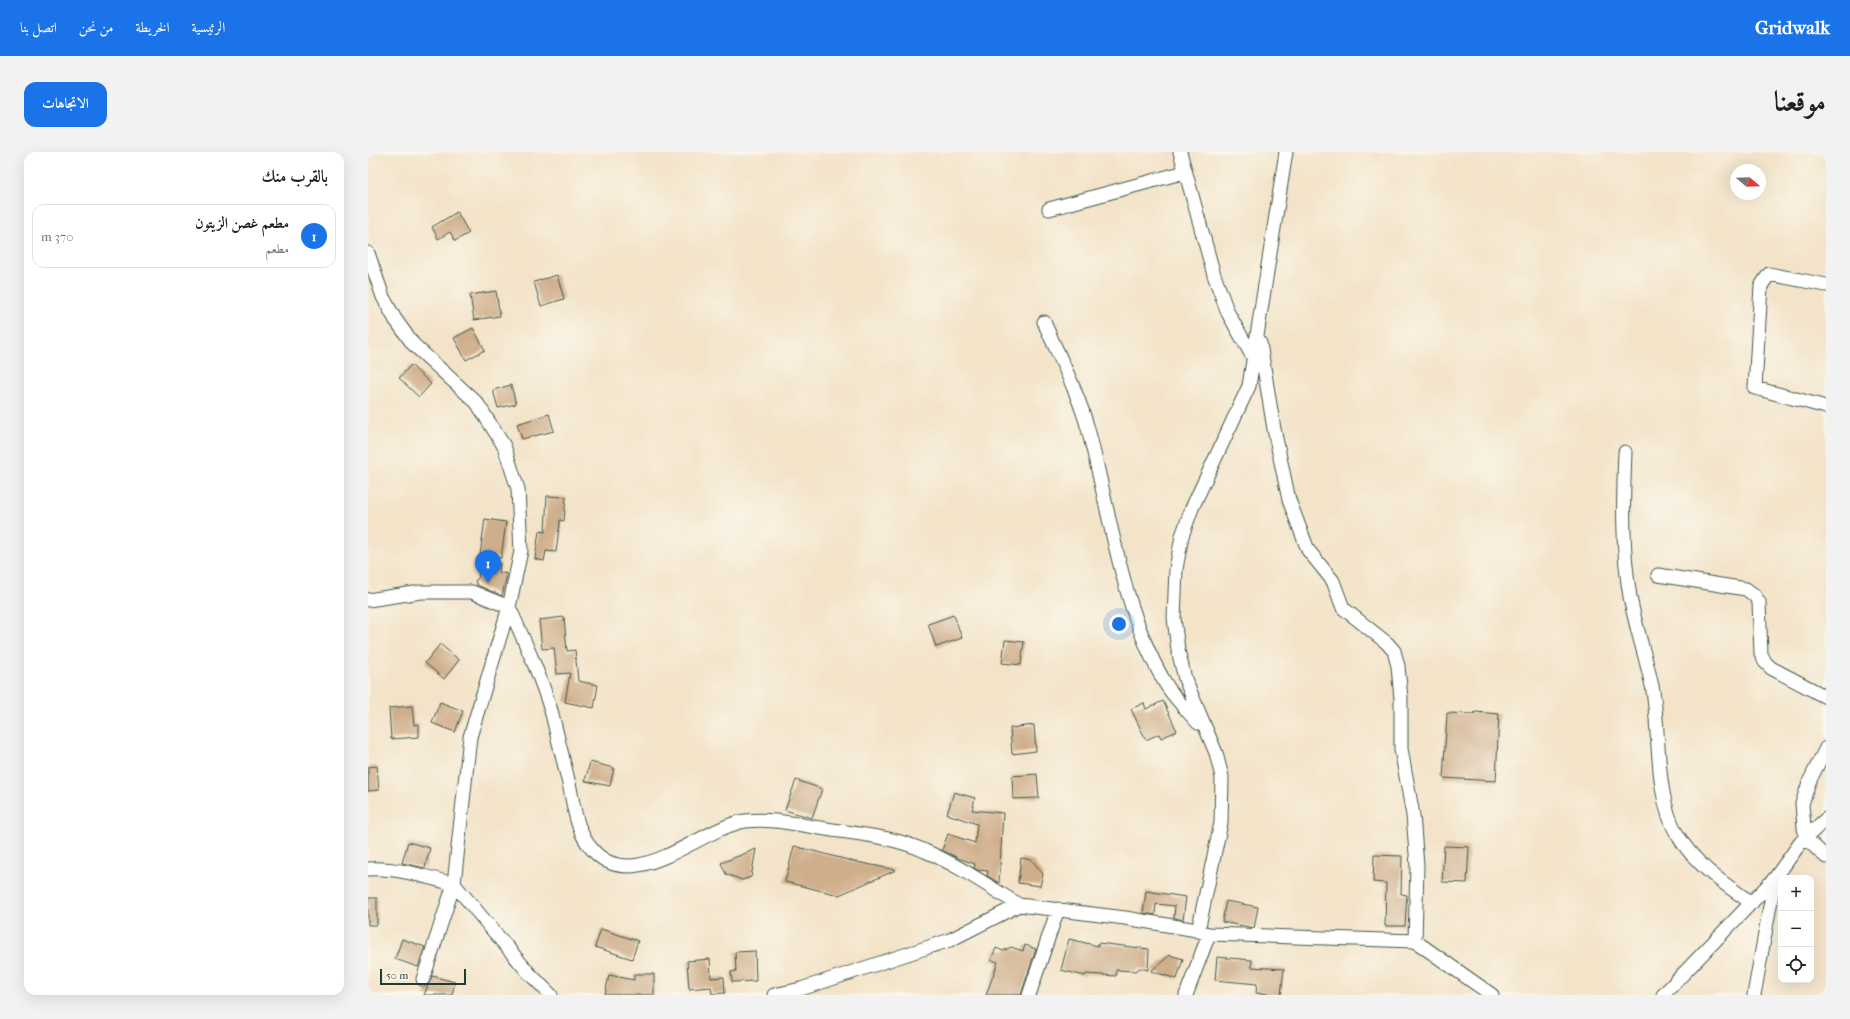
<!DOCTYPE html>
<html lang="ar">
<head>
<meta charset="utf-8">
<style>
	body { margin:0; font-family:"IM FELL French Canon",Amiri,serif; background:#f2f2f2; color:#202124; direction:rtl }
	.controls { position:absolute; right:12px; bottom:12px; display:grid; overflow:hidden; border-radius:8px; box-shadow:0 4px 16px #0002 }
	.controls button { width:36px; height:36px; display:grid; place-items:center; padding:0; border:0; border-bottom:1px solid #e0e0e0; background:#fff; color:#202124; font:20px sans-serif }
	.compass { position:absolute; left:1362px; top:12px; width:36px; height:36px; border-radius:50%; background:#fff; box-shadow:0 4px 16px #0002; rotate:109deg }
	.scale { position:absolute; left:12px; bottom:10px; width:86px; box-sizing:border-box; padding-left:4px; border:2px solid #1f3d34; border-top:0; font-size:11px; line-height:14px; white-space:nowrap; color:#1f3d34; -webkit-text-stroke:3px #fbf7ec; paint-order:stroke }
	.you { position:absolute; left:751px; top:472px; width:14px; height:14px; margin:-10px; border:3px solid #fff; border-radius:50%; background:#1a73e8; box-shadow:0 0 0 6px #1a73e833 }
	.badge { display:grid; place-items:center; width:26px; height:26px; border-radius:50%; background:#1a73e8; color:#fff; font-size:13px; font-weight:700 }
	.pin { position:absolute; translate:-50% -33px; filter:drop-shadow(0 1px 2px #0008) }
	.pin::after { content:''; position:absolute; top:21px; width:14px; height:12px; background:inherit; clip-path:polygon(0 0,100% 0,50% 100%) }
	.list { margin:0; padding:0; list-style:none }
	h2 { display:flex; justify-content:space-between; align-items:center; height:52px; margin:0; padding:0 16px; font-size:17px }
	h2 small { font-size:13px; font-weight:400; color:#757577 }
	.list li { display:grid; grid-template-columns:26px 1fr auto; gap:12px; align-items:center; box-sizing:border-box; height:64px; margin:0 8px 8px; padding:0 8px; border:1px solid #e0e0e0; border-radius:12px }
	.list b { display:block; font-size:15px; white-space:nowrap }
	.list p { margin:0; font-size:13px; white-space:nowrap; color:#757577 }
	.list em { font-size:13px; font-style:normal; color:#757577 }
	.icon { flex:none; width:22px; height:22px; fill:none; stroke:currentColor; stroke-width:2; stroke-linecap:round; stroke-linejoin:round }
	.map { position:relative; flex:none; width:1458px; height:843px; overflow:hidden; direction:ltr; border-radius:12px }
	header { display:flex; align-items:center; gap:24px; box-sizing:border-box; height:56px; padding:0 20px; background:#1a73e8; color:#fff }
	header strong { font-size:19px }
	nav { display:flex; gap:22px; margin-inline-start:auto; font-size:14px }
	.intro { display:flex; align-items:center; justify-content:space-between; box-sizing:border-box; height:96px; padding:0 24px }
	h1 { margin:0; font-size:28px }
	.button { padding:10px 18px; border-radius:12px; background:#1a73e8; color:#fff; font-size:14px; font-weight:700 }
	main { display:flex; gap:24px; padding:0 24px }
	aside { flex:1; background:#fff; border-radius:12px; box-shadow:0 4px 16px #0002 }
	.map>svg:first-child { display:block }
	.building { fill:#cfaf8b }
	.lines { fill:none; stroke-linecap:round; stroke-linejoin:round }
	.minor-casing { stroke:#3f564a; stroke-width:15 }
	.minor { stroke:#fff; stroke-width:13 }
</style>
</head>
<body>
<header>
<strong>Gridwalk</strong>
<nav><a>الرئيسية</a><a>الخريطة</a><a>من نحن</a><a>اتصل بنا</a></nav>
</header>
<div class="intro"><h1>موقعنا</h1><a class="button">الاتجاهات</a></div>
<main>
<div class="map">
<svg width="1458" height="843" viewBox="0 0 1458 843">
	<rect width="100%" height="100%" fill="#fbf7ec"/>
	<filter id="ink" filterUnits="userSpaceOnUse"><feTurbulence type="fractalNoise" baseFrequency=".025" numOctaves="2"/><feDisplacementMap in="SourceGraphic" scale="8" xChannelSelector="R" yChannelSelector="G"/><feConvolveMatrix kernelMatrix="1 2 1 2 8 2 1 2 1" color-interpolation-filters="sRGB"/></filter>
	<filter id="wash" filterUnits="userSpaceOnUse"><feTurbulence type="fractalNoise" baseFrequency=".012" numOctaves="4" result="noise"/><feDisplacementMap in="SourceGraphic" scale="16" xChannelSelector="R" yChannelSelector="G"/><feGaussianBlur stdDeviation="0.9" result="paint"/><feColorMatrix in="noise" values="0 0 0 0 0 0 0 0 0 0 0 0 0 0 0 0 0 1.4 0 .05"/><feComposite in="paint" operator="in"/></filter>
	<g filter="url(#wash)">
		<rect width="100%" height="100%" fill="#f3e3c8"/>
		<g id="blocks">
			<path class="building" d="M 89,60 L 101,81 L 87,89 L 82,80 L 70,87 L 64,75 Z
				M 189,123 L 196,147 L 173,154 L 166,130 Z
				M 128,139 L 132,164 L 106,168 L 102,143 Z
				M 105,176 L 117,198 L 98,208 L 86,186 Z
				M 43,213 L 63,232 L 51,245 L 31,226 Z
				M 143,233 L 148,252 L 130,256 L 125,238 Z
				M 181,262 L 186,279 L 154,287 L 149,272 Z
				M 179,344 L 198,345 L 196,369 L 192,368 L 188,400 L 178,399 L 176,409 L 167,407 L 171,379 L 177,380 Z
				M 117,367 L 138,370 L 133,406 L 112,403 Z
				M 132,411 L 131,420 L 139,422 L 134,444 L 109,433 L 107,429 L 111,425 L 110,422 Z
				M 586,463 L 594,486 L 568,495 L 560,472 Z
				M 196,465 L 199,499 L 207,498 L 210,529 L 230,533 L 226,556 L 197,550 L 202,521 L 189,522 L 186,496 L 174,497 L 171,468 Z
				M 637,488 L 656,490 L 653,513 L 634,511 Z
				M 72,492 L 91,508 L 76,527 L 57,511 Z
				M 795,549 L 809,579 L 793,586 L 791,582 L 778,588 L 763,557 L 776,551 L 778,557 Z
				M 72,550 L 95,559 L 87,580 L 64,571 Z
				M 44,554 L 46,573 L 51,572 L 51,585 L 23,587 L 21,556 Z
				M 1107,560 L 1131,562 L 1128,629 L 1075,626 L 1079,561 L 1106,562 Z
				M 666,573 L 668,599 L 644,602 L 642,576 Z
				M 222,610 L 246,616 L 242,634 L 217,629 Z
				M 9,614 L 11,638 L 0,639 L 0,615 Z
				M 669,622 L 671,646 L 645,647 L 644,624 Z
				M 428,628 L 454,637 L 444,666 L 417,658 Z
				M 586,640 L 607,646 L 604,658 L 635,661 L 631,731 L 619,724 L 620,719 L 609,718 L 606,716 L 607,712 L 590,706 L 574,698 L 580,682 L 607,691 L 609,672 L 579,662 Z
				M 40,690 L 62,696 L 57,716 L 34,711 Z
				M 426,694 L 484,709 L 528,718 L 471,743 L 417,730 Z
				M 1076,694 L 1101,695 L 1099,731 L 1074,730 Z
				M 388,697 L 383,725 L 374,728 L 358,722 L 353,711 Z
				M 1006,703 L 1034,704 L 1033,742 L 1039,743 L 1037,774 L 1017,774 L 1018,731 L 1005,730 Z
				M 653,706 L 664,708 L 675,722 L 672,734 L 650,731 Z
				M 778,739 L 818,745 L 815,768 L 806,766 L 807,754 L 788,752 L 787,763 L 775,761 Z
				M 0,746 L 9,746 L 9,773 L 0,773 Z
				M 858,749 L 890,755 L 886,776 L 854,770 Z
				M 233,777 L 270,789 L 264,807 L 227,795 Z
				M 34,787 L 57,795 L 50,815 L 27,807 Z
				M 701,787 L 730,794 L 730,791 L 781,797 L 780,818 L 772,816 L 768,819 L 748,818 L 748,824 L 718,822 L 717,824 L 693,818 Z
				M 657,793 L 668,797 L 653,843 L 618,843 L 630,810 L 623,808 L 628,796 L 635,799 L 643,795 L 655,799 Z
				M 387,799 L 388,829 L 364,830 L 363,820 L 368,819 L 367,800 Z
				M 802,803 L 815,807 L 809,827 L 783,819 Z
				M 849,805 L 884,808 L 883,815 L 916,817 L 913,843 L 888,841 L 889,832 L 847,828 Z
				M 342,807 L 343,826 L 356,825 L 357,841 L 344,842 L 343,835 L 321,837 L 319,809 Z
				M 266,822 L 286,822 L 286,843 L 237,843 L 241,823 L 266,828 Z
				M 64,824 L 87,830 L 84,843 L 56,843 Z"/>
		</g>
	</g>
	<g filter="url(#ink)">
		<use href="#blocks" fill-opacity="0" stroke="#3f564a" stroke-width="1"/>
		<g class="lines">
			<g class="minor-casing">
				<path id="minor" d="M 812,0 L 846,123 L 860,161 L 886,207
					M 681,57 L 817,20
					M 0,101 L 15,145 L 27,167 L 45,192 L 109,251 L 136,294 L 150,337 L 153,399 L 141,455 L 102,585 L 86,732 L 160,820 L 183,843
					M 1458,133 L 1401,122 L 1393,134 L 1387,236 L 1458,255
					M 676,170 C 691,205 710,240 720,277 C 742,359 753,455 796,529 C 804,544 819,558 830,571
					M 892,191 L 906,277 L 921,348 L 940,398 L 965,429 L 975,456 L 1019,491 L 1026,499 L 1030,514 L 1033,547 L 1033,597 L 1045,663 L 1049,714 L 1047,789
					M 1257,300 C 1255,349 1254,397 1262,445 C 1268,477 1279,508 1285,539 C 1292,581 1287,646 1309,682 C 1327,713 1355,731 1384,751
					M 1290,423 L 1378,437 L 1386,443 L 1391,450 L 1393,502 L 1397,510 L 1403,516 L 1458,545
					M 0,448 L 53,440 L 104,440 L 141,455 C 157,490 173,525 184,562 C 190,587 196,611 202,636 C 206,656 209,680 223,696 C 264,746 330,677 377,669 C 402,666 427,672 452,676 C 487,682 525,684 557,699 C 590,713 620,734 651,753
					M 1458,596 L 1441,630 L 1434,652 L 1437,686 L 1458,705
					M 0,717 C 29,715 58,725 86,732 L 55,827
					M 830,779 L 853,671 L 854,625 L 848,601 L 817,527 L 810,498 L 806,466 L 808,417 L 814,384 L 824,356 L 881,234 L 918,0
					M 406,843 L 433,837 L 582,788 L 651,753 L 757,766 L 823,777 L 841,782 L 1047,789 L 1124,843
					M 661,843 L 690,757
					M 818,843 L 841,782
					M 1295,843 L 1407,726 L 1433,690 L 1458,667
					M 1386,843 L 1407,726"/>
			</g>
			<use href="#minor" class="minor"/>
		</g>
	</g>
</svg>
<div class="controls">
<button>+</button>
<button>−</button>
<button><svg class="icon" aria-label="locate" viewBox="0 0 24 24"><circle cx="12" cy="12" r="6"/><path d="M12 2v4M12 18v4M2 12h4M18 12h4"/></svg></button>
</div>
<svg class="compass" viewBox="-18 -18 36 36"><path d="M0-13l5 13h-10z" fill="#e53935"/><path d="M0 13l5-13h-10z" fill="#757577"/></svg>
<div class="scale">50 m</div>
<div class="you"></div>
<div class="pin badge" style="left:120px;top:431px">1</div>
</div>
<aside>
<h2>بالقرب منك<small></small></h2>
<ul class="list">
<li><span class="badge">1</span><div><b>مطعم غصن الزيتون</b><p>مطعم</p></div><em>370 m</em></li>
</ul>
</aside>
</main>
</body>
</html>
